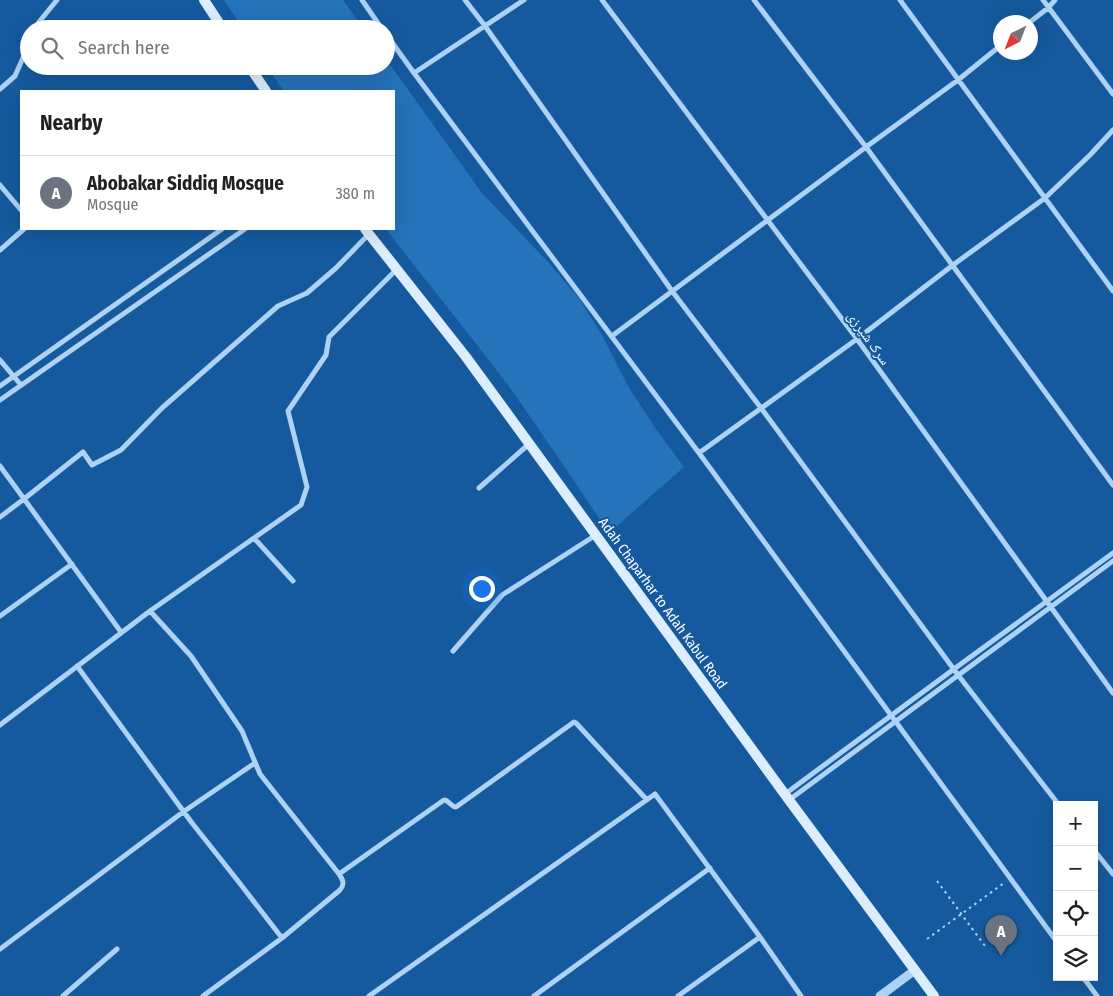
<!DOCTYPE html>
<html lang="en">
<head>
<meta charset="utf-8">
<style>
	body { margin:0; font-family:"Fira Sans Condensed","Noto Naskh Arabic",sans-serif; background:#f2f2f2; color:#202124 }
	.controls { position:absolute; right:15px; bottom:15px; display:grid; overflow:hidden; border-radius:0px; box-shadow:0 5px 20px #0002 }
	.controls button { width:45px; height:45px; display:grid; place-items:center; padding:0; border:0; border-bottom:1px solid #e0e0e0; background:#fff; color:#202124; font:25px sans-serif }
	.compass { position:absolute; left:993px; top:15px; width:45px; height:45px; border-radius:50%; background:#fff; box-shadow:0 5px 20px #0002; rotate:222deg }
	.you { position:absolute; left:481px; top:588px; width:18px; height:18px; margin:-12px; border:4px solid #fff; border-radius:50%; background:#1a73e8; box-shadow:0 0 0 8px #1a73e833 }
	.badge { display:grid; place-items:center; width:32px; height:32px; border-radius:50%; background:#846d46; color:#fff; font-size:16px; font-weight:700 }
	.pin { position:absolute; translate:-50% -41px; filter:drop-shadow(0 1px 2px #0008) }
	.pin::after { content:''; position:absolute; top:26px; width:18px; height:15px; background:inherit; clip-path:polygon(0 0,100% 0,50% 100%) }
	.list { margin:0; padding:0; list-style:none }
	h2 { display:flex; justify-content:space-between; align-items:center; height:65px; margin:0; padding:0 20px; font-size:21px }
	h2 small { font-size:16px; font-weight:400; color:#757577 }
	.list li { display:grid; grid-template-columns:32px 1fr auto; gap:15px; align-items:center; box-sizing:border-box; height:75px; padding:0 20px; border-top:1px solid #e0e0e0 }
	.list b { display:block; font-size:19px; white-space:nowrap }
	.list p { margin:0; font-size:16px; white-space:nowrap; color:#757577 }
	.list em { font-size:16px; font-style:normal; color:#757577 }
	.icon { flex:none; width:28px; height:28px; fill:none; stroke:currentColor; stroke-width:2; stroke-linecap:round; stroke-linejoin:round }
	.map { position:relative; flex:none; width:1113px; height:996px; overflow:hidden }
	.search { position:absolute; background:#fff; box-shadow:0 5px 20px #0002; left:20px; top:20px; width:375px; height:55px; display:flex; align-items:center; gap:12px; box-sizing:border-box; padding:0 18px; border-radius:28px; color:#757577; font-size:19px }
	.panel { position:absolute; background:#fff; box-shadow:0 5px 20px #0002; left:20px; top:90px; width:375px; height:140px; border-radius:0px }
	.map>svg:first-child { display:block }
	.green { fill:#2473bb }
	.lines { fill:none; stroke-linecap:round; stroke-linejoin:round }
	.path { stroke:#add2f3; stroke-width:2; stroke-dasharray:2.5 4; stroke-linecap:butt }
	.minor { stroke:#add2f3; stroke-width:5 }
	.tertiary { stroke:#add2f3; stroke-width:9 }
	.secondary { stroke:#dcedfd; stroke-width:10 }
	.labels { text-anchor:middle; stroke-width:4; stroke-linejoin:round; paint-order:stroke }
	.street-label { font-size:14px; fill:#fff; stroke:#155a9e }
</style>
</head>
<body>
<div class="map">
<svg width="1113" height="996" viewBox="0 0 1113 996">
	<rect width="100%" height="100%" fill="#155a9e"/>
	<path class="green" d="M 224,0 L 343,0 L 364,29 L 243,29 Z
		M 386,59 L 482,193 L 549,263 L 580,300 L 602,335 L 629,388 L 656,429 L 684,467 L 609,533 C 576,484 544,436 510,388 C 470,334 427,283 386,229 L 394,229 L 394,91 L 284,91 L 266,66 L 386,66 Z"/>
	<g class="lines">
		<path class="path" d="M 937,881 L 985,946
			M 927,939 L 1004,883"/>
		<path class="minor" d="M 362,0 L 382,29
			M 465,0 L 485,26 L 672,291 L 761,408 L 958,675 L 1059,805
			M 602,0 L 857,339 L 1113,693
			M 754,0 L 866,147 L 1113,485
			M 900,0 L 1113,291
			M 1043,0 L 1113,94
			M 1030,22 L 1048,8 L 1055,0
			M 35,29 L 39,22 L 57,0
			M 386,34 L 414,73 L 699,453 L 1057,942
			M 414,73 L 524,0
			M 0,89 L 15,76 L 29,44
			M 0,185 L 21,210
			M 0,250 L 24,229
			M 612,336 L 866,147 L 958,80 L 1000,46
			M 0,360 L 21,385
			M 0,386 L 222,229
			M 0,400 L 245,229
			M 699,453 L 857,339 L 953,265 L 1045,198 L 1090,155 L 1113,130
			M 0,466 L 121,632
			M 479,488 L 529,444
			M 0,517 L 24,499 L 83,452 L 92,465 L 121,450 L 162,408 L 278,306 L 307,293 L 336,268 L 369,234
			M 254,538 L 301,505 L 307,487 L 288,411 L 326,355 L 329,337 L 396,270
			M 150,611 L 191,656 L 242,731 L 260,774 L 339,874 C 343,880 345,884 340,890 L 282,938 L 203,996
			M 0,616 L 72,564
			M 453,651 L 502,595 L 596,535
			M 77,666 L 192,823 L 238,881 L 282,938
			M 0,725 L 150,611 L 254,538 L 293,581
			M 785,794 L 954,669 L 1113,553
			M 789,800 L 1113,561
			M 1094,850 L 1113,874
			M 339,874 L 444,800 C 449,800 451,807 456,807 L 574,722 L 576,723 L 647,800
			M 0,949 L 183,812 L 255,763
			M 1083,977 L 1097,996
			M 63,996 L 117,949
			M 369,996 L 655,794 L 760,937 L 801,996
			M 534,996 L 710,868
			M 678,996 L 760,937"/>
		<path class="tertiary" d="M 880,996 L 915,970"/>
		<path class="secondary" d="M 204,0 L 223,29
			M 249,66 L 266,91
			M 365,229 L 466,357 L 789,800 L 934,996"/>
	</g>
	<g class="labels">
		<g class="street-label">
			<text transform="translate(869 338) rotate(54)" y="5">سرک شیرزی</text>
			<text transform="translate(663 603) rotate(54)" y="5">Adah Chaparhar to Adah Kabul Road</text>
		</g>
	</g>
</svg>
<div class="controls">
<button>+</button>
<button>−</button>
<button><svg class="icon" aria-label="locate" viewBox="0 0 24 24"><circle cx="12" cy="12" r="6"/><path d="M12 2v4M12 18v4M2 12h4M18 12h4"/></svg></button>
<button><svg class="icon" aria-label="layers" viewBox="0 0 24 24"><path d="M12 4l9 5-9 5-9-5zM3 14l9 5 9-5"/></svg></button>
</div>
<svg class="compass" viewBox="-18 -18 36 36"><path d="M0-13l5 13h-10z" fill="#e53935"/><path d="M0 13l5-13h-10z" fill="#757577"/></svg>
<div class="you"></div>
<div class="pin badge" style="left:1001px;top:956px;background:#6b7280">A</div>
<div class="search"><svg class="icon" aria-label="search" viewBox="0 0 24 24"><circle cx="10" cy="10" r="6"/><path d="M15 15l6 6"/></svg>Search here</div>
<section class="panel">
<h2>Nearby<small></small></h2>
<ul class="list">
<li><span class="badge" style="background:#6b7280">A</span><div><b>Abobakar Siddiq Mosque</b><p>Mosque</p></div><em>380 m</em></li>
</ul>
</section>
</div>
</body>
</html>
